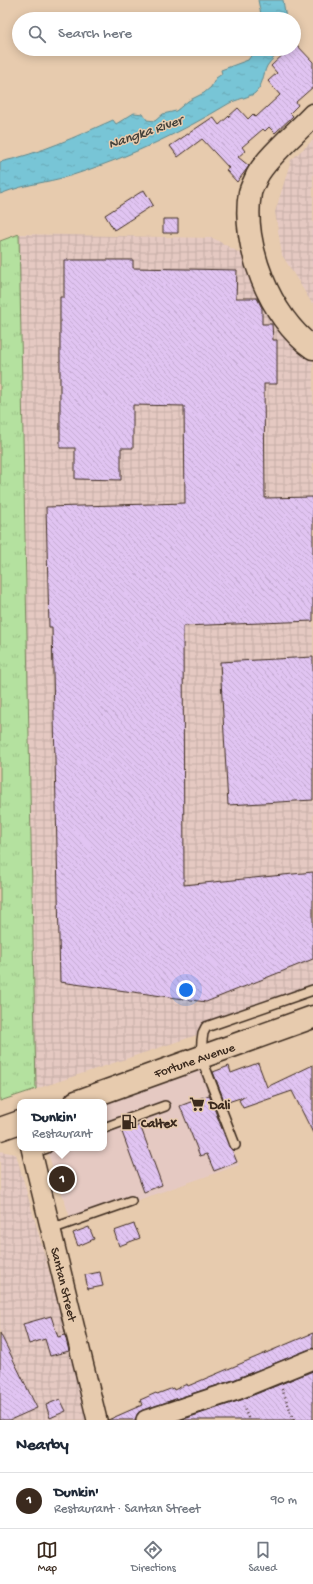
<!DOCTYPE html>
<html lang="en">
<head>
<meta charset="utf-8">
<style>
	body { margin:0; font-family:"Gochi Hand",sans-serif; background:#f6f6f7; color:#1f2937 }
	.you { position:absolute; left:186px; top:990px; width:14px; height:14px; margin:-10px; border:3px solid #fff; border-radius:50%; background:#1a73e8; box-shadow:0 0 0 6px #1a73e833 }
	.badge { display:grid; place-items:center; width:26px; height:26px; border-radius:50%; background:#3b2a1e; color:#fff; font-size:13px; font-weight:700 }
	.pin { position:absolute; translate:-50% -50%; border:2px solid #fff; box-shadow:0 1px 4px #0006 }
	.popup { position:absolute; left:17px; top:1099px; width:90px; height:52px; box-sizing:border-box; display:grid; place-content:center; border-radius:8px; background:#fff; filter:drop-shadow(0 1px 3px #0005); font-size:13px; white-space:nowrap; color:#747a83 }
	.popup b { font-size:15px; color:#1f2937 }
	.popup::after { content:''; position:absolute; left:50%; top:100%; margin-left:-8px; border:8px solid transparent; border-top-color:#fff }
	.list { margin:0; padding:0; list-style:none }
	h2 { display:flex; justify-content:space-between; align-items:center; height:52px; margin:0; padding:0 16px; font-size:17px }
	h2 small { font-size:13px; font-weight:400; color:#747a83 }
	.list li { display:grid; grid-template-columns:26px 1fr auto; gap:12px; align-items:center; box-sizing:border-box; height:56px; padding:0 16px; border-top:1px solid #e0e1e3 }
	.list b { display:block; font-size:15px; white-space:nowrap }
	.list p { margin:0; font-size:13px; white-space:nowrap; color:#747a83 }
	.list em { font-size:13px; font-style:normal; color:#747a83 }
	.icon { flex:none; width:22px; height:22px; fill:none; stroke:currentColor; stroke-width:2; stroke-linecap:round; stroke-linejoin:round }
	.map { position:relative; flex:none; width:313px; height:1420px; overflow:hidden }
	.search { position:absolute; background:#fff; box-shadow:0 2px 10px #0003; left:12px; right:12px; top:12px; height:44px; display:flex; align-items:center; gap:10px; box-sizing:border-box; padding:0 14px; border-radius:22px; color:#747a83; font-size:15px }
	.sheet { height:108px; background:#fff }
	nav { display:flex; justify-content:space-around; align-items:center; box-sizing:border-box; height:56px; border-top:1px solid #e0e1e3; background:#fff; font-size:11px; color:#747a83 }
	nav a { display:grid; justify-items:center; gap:2px }
	nav .on { color:#3b2a1e }
	.map>svg:first-child { display:block }
	.built { fill:#e5c9c2 }
	.industrial { fill:url(#industrial-grid) }
	.grass { fill:url(#grass-tufts); stroke:#78865e }
	.water { fill:url(#water-ripples); stroke:#60878c }
	.building { fill:url(#building-back-hatch); stroke:#3b2a1e }
	.lines { fill:none; stroke-linecap:round; stroke-linejoin:round }
	.service-casing { stroke:#3b2a1e; stroke-width:12 }
	.minor-casing { stroke:#3b2a1e; stroke-width:22 }
	.secondary-casing { stroke:#3b2a1e; stroke-width:25 }
	.path { stroke:#3b2a1e; stroke-width:2.5; stroke-dasharray:1 3; stroke-linecap:butt }
	.service { stroke:#e7cbae; stroke-width:9 }
	.minor { stroke:#e7cbae; stroke-width:19 }
	.secondary { stroke:#e7cbae; stroke-width:22 }
	.labels { text-anchor:middle; stroke-width:3; stroke-linejoin:round; paint-order:stroke }
	.street-label { font-size:13px; fill:#3b2a1e; stroke:#e7cbae }
	.poi-label { font-size:13px; font-weight:bold; fill:#3b2a1e; stroke:#e7cbae; text-anchor:start }
	.water-label { font-size:14px; font-style:italic; fill:#44413a; stroke:#e7cbae }
</style>
</head>
<body>
<div class="map">
<svg width="313" height="1420" viewBox="0 0 313 1420">
	<defs>
		<pattern id="industrial-grid" width="8" height="8" patternUnits="userSpaceOnUse"><rect width="8" height="8" fill="#e5c9c2"/><path d="M0 4h8M4 0v8" fill="none" stroke="#c5ada6"/></pattern>
		<pattern id="grass-tufts" width="24" height="20" patternUnits="userSpaceOnUse"><rect width="24" height="20" fill="#b4e19f"/><path d="M3 7l-1-3M5 7V3M7 7l1-3M15 17l-1-3M17 17v-4M19 17l1-3" fill="none" stroke="#9cc188"/></pattern>
		<pattern id="water-ripples" width="26" height="14" patternUnits="userSpaceOnUse"><rect width="26" height="14" fill="#78c5d6"/><path d="M2 4q2-2 4 0t4 0M15 11q2-2 4 0t4 0" fill="none" stroke="#69a9b7"/></pattern>
		<pattern id="building-back-hatch" width="6" height="6" patternUnits="userSpaceOnUse"><rect width="6" height="6" fill="#e1c4f2"/><path d="M-1 5l2 2M0 0l6 6M5-1l2 2" fill="none" stroke="#c2a9cf"/></pattern>
	</defs>
	<rect width="100%" height="100%" fill="#e7cbae"/>
	<filter id="ink" filterUnits="userSpaceOnUse"><feTurbulence type="fractalNoise" baseFrequency=".025" numOctaves="2"/><feDisplacementMap in="SourceGraphic" scale="8" xChannelSelector="R" yChannelSelector="G"/><feConvolveMatrix kernelMatrix="1 2 1 2 8 2 1 2 1" color-interpolation-filters="sRGB"/></filter>
	<g filter="url(#ink)">
		<path class="built" d="M 202,1064 L 239,1165 L 72,1223 L 46,1148 L 104,1148 L 104,1102 Z"/>
		<path class="industrial" d="M 313,140 L 313,305 L 282,255 L 275,212 L 291,160 Z
			M 19,234 L 213,238 L 249,258 L 283,322 L 313,361 L 313,996 L 36,1089 Z
			M 0,1151 L 16,1154 L 73,1355 L 89,1420 L 0,1420 Z"/>
		<path class="grass" d="M 19,234 L 36,1089 L 0,1101 L 0,241 Z"/>
		<path class="water" d="M 258,0 L 283,0 L 286,19 L 262,19 Z
			M 256,49 L 281,49 C 277,55 271,60 267,66 C 263,74 263,86 255,93 C 253,96 234,100 228,104 C 182,132 133,155 82,172 C 55,182 27,183 0,194 L 0,162 C 39,154 77,136 113,120 L 116,124 L 134,113 L 143,114 L 147,120 L 155,121 L 163,114 L 176,111 L 188,101 L 204,93 L 211,87 L 216,78 L 222,74 L 221,70 L 248,60 Z"/>
		<path class="building" d="M 295,43 L 313,62 L 313,87 L 296,102 L 298,105 L 290,113 L 293,116 L 275,133 L 269,127 L 265,131 L 263,129 L 242,147 L 245,151 L 238,157 L 249,166 L 237,182 L 226,170 L 229,168 L 202,139 L 178,157 L 170,146 L 213,117 L 219,125 L 238,108 L 248,119 L 253,114 L 256,117 L 280,95 L 268,81 L 277,73 L 271,66 L 289,49 L 294,49 Z
			M 144,190 L 153,205 L 114,230 L 105,215 Z
			M 163,219 L 178,219 L 178,233 L 163,233 Z
			M 64,260 L 133,260 L 133,268 L 237,270 L 236,298 L 257,298 L 262,308 L 262,324 L 272,324 L 273,340 L 277,340 L 277,384 L 264,384 L 265,498 L 313,497 L 313,621 L 183,626 L 184,885 L 313,872 L 313,959 L 206,1002 L 60,982 L 52,627 L 49,627 L 46,507 L 185,503 L 184,406 L 133,405 L 133,448 L 121,448 L 121,480 L 75,479 L 75,448 L 60,448 L 60,297 L 64,297 Z
			M 313,657 L 313,800 L 228,805 L 220,662 Z
			M 258,1063 L 267,1087 L 313,1065 L 313,1133 L 292,1091 L 243,1108 L 239,1100 L 246,1096 L 225,1103 L 213,1072 L 229,1066 L 231,1073 Z
			M 209,1095 L 229,1147 L 232,1150 L 237,1162 L 214,1171 L 207,1154 L 200,1156 L 180,1106 Z
			M 140,1125 L 162,1185 L 144,1192 L 122,1132 Z
			M 134,1224 L 140,1238 L 119,1246 L 114,1231 Z
			M 89,1227 L 94,1239 L 78,1246 L 73,1233 Z
			M 100,1272 L 103,1286 L 88,1289 L 85,1275 Z
			M 51,1316 L 58,1337 L 65,1335 L 69,1351 L 50,1356 L 45,1339 L 29,1344 L 23,1324 Z
			M 0,1333 L 37,1408 L 10,1420 L 0,1420 Z
			M 313,1333 L 313,1348 L 233,1380 L 143,1410 L 138,1413 L 135,1420 L 108,1420 L 142,1405 L 140,1400 L 156,1393 L 157,1394 L 173,1388 L 174,1390 L 187,1384 L 188,1386 Z
			M 313,1371 L 313,1420 L 181,1420 L 241,1400 Z
			M 60,1399 L 66,1411 L 50,1418 L 46,1405 Z"/>
		<g class="lines">
			<g class="service-casing">
				<path id="service" d="M 104,1128 L 165,1106
					M 235,1145 L 201,1057 L 202,1040 L 203,1033 L 206,1027 L 313,990
					M 32,1153 L 47,1148
					M 51,1229 L 131,1201"/>
			</g>
			<g class="minor-casing">
				<path id="minor" d="M 31,1148 L 97,1420
					M 146,1420 L 237,1390 L 313,1359"/>
			</g>
			<g class="secondary-casing">
				<path id="secondary" d="M 313,115 C 298,131 266,158 257,176 C 255,181 251,188 250,193 C 241,244 270,318 313,348
					M 76,1102 L 313,1017
					M 0,1129 L 20,1122"/>
			</g>
			<path class="path" d="M 282,1389 L 294,1420
				M 243,1406 L 249,1420"/>
			<use href="#service" class="service"/>
			<use href="#minor" class="minor"/>
			<use href="#secondary" class="secondary"/>
		</g>
	</g>
	<defs>
		<g id="supermarket-bare" transform="scale(1.2)"><path d="M-6-5.5h2.5l.6 2H6L4.5 2H-2.5L-4.4-4H-6ZM-1.5 3.2a1.3 1.3 0 1 0 .1 0ZM3 3.2a1.3 1.3 0 1 0 .1 0Z" fill="#3b2a1e" stroke="#e7cbae" stroke-width="2.5" paint-order="stroke"/></g>
		<g id="fuel-bare" transform="scale(1.2)"><path d="M-5.5-6h7V0h2V4h1.3V-2.5L3-4.5l.8-.8L6-3V5H2.5V1h-1V6h-7ZM-4.2-4.7v3.2H.2V-4.7Z" fill="#3b2a1e" stroke="#e7cbae" stroke-width="2.5" paint-order="stroke"/></g>
	</defs>
	<g fill-rule="evenodd">
		<use href="#supermarket-bare" x="197" y="1104"/>
		<use href="#fuel-bare" x="129" y="1122"/>
	</g>
	<g class="labels">
		<g class="street-label">
			<text transform="translate(194 1059) rotate(-19)" y="5">Fortune Avenue</text>
			<text transform="translate(65 1284) rotate(76)" y="5">Santan Street</text>
		</g>
		<g class="poi-label">
			<text x="209" y="1109">Dali</text>
			<text x="141" y="1127">Caltex</text>
		</g>
		<g class="water-label">
			<text transform="translate(145 131) rotate(-19)" y="5">Nangka River</text>
		</g>
	</g>
</svg>
<div class="you"></div>
<div class="pin badge" style="left:62px;top:1179px">1</div>
<div class="popup"><b>Dunkin'</b>Restaurant</div>
<div class="search"><svg class="icon" aria-label="search" viewBox="0 0 24 24"><circle cx="10" cy="10" r="6"/><path d="M15 15l6 6"/></svg>Search here</div>
</div>
<section class="sheet">
<h2>Nearby<small></small></h2>
<ul class="list">
<li><span class="badge">1</span><div><b>Dunkin'</b><p>Restaurant · Santan Street</p></div><em>90 m</em></li>
</ul>
</section>
<nav>
<a class="on"><svg class="icon" aria-label="map" viewBox="0 0 24 24"><path d="M3 6l6-2 6 2 6-2v14l-6 2-6-2-6 2zM9 4v14M15 6v14"/></svg>Map</a>
<a><svg class="icon" aria-label="directions" viewBox="0 0 24 24"><path d="M12 3l9 9-9 9-9-9zM9 14v-3h6M13 9l2 2-2 2"/></svg>Directions</a>
<a><svg class="icon" aria-label="saved" viewBox="0 0 24 24"><path d="M7 4h10v16l-5-4-5 4z"/></svg>Saved</a>
</nav>
</body>
</html>
